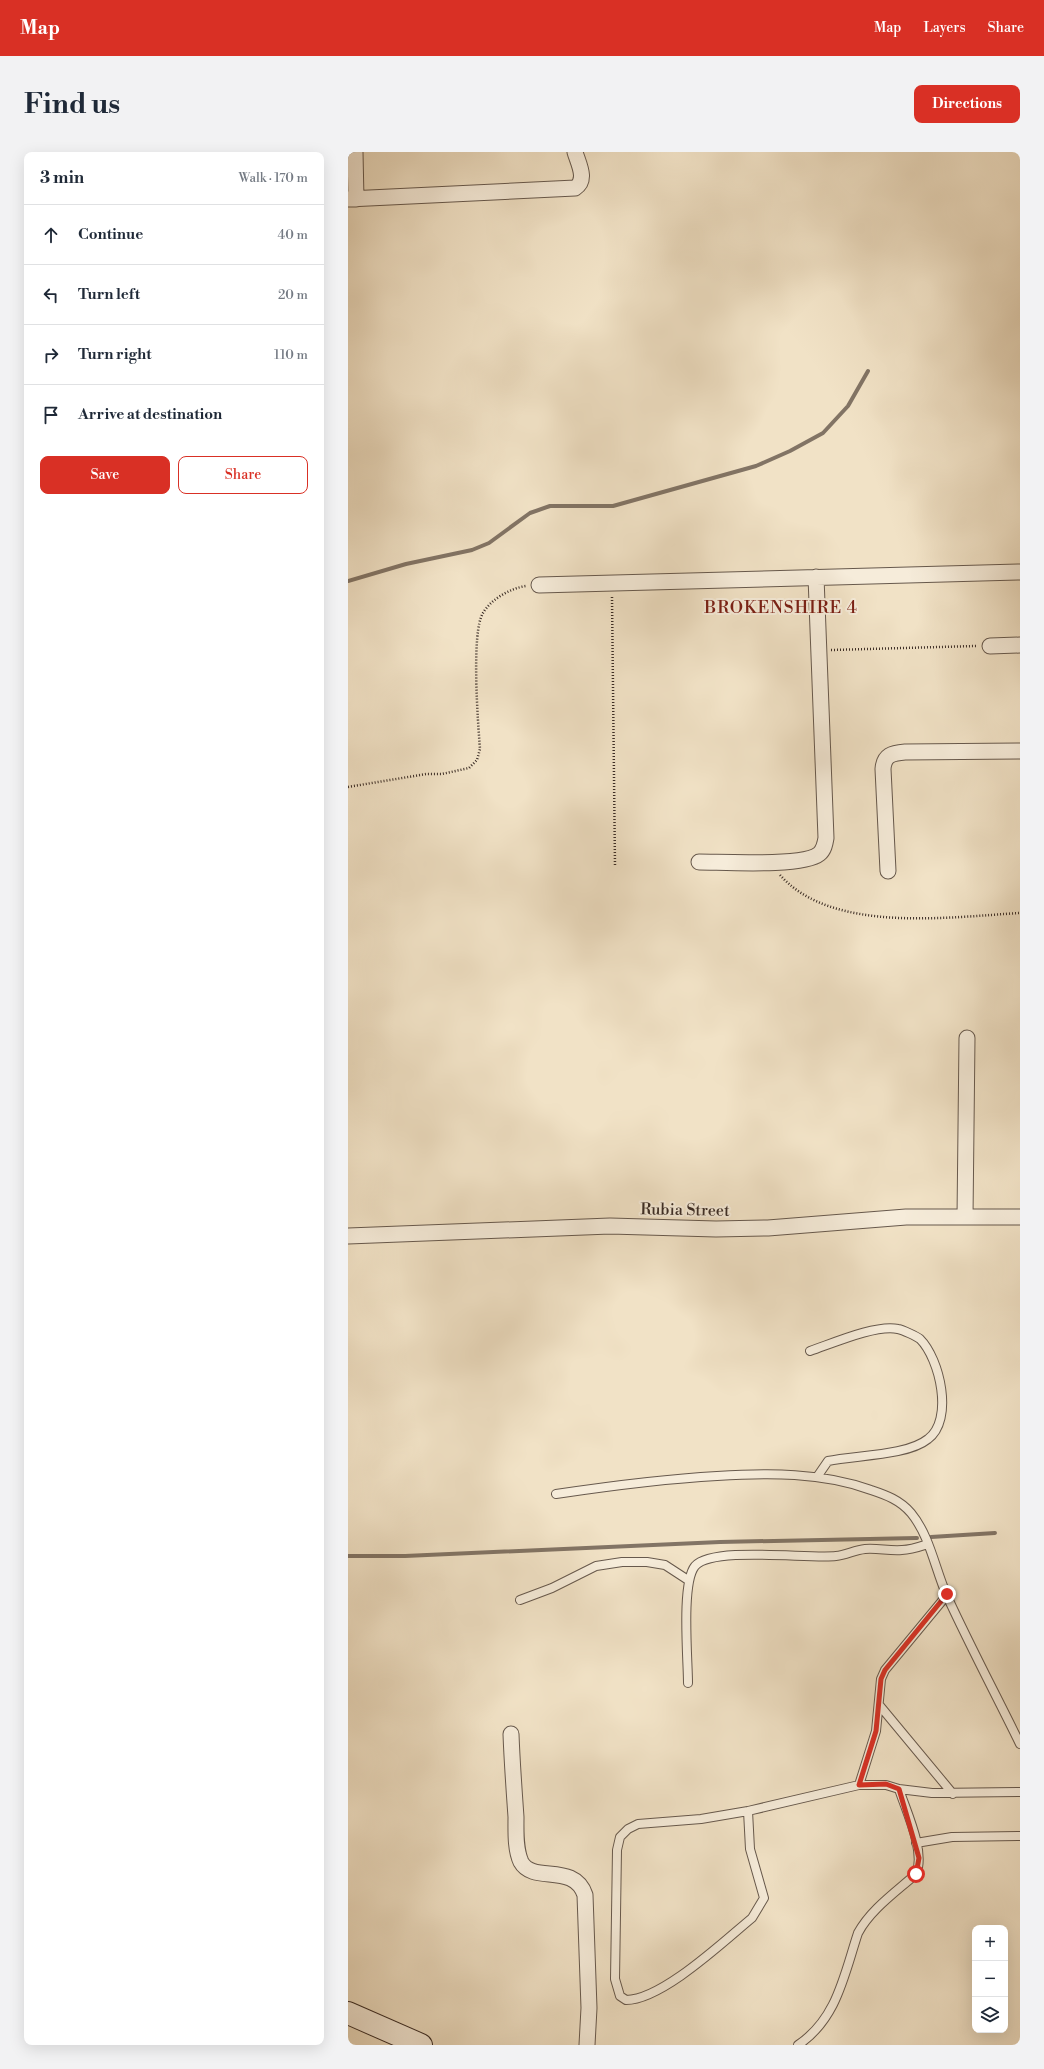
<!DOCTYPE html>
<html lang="en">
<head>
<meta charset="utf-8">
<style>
	body { margin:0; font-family:"Libre Bodoni",serif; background:#f2f2f3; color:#1f2937 }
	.controls { position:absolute; right:12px; bottom:12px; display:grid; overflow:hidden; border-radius:8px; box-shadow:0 4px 16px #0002 }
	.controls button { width:36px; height:36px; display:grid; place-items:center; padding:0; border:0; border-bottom:1px solid #e0e1e3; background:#fff; color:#1f2937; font:20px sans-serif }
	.stop { position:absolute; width:12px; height:12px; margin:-9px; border:3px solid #d93025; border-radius:50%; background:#fff }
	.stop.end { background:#d93025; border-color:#fff; box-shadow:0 1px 4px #0008 }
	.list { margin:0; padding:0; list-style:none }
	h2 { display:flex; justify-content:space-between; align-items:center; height:52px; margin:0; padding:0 16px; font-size:17px }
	h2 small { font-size:13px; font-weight:400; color:#747a83 }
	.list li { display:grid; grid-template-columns:26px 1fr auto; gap:12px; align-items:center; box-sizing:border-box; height:60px; padding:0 16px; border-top:1px solid #e0e1e3 }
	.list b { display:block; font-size:15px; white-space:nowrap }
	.list em { font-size:13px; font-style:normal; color:#747a83 }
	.actions { display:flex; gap:8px; padding:12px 16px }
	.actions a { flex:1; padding:9px 0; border:1px solid #d93025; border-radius:8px; text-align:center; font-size:14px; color:#d93025 }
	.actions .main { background:#d93025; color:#fff }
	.icon { flex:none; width:22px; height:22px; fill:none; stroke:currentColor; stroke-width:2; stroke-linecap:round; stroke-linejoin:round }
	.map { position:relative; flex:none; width:672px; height:1893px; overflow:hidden; border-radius:8px }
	header { display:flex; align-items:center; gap:24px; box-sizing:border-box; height:56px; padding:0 20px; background:#d93025; color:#fff }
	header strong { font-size:19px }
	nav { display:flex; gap:22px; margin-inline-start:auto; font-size:14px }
	.intro { display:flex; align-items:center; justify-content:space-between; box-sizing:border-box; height:96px; padding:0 24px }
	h1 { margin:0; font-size:28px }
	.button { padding:10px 18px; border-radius:8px; background:#d93025; color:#fff; font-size:14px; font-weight:700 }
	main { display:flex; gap:24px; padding:0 24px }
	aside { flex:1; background:#fff; border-radius:8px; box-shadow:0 4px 16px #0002 }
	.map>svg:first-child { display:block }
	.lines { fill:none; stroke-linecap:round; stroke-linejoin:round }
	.stream { stroke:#827465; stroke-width:4 }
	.lane-casing { stroke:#67594d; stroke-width:10 }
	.street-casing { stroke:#67594d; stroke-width:17 }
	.secondary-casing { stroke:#392b25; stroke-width:24 }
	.path { stroke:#392b25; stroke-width:2.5; stroke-dasharray:1 2; stroke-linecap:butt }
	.lane { stroke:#f6ecda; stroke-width:8 }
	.street { stroke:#f6ecda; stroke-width:15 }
	.secondary { stroke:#f6ecda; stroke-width:22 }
	.route { stroke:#d93025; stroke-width:5 }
	.labels { text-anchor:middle; stroke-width:4; stroke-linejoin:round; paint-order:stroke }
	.street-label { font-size:16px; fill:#392b25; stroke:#f6ecda }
	.neighbourhood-label { font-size:17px; letter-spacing:1px; fill:#7a1f14; stroke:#f6ecda }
</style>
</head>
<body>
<header>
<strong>Map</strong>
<nav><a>Map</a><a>Layers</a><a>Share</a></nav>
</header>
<div class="intro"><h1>Find us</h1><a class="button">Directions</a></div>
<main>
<aside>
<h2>3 min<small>Walk · 170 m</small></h2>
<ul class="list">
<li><svg class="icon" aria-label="ahead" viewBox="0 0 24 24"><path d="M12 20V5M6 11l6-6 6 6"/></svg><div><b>Continue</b></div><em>40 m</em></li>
<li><svg class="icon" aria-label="left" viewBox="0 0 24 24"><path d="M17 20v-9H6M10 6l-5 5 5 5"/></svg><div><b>Turn left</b></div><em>20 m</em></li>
<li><svg class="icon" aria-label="right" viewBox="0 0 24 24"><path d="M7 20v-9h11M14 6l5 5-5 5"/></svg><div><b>Turn right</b></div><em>110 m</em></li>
<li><svg class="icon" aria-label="arrive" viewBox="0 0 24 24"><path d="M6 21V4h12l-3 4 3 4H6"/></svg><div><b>Arrive at destination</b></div></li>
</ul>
<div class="actions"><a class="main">Save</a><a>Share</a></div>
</aside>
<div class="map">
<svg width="672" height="1893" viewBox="0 0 672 1893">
	<rect width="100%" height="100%" fill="#f1e2c6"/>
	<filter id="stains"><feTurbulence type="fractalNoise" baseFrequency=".005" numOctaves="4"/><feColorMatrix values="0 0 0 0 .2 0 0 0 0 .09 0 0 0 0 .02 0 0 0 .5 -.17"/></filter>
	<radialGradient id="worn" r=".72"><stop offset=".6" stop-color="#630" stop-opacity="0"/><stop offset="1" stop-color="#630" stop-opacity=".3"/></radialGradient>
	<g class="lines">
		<path class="stream" d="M 0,429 L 58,412 L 124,398 L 141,391 L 182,361 L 202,354 L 265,354 L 408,314 L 442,299 L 475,281 L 500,254 L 520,219
			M 583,1385 L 647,1381
			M 0,1404 L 57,1404 L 372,1390 L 569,1386"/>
		<g class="lane-casing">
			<path id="lane" d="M 462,1199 C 483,1192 528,1172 550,1177 C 555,1178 568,1184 572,1187 C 592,1207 606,1268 580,1287 C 559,1304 508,1303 480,1309 L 469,1325
				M 208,1342 C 262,1334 314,1327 369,1324 C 420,1321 474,1320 523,1338 C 538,1343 552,1348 563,1361 C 582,1384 587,1417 599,1444 C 622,1494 648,1543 672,1592
				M 172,1448 L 204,1436 L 248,1414 L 274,1410 L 299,1410 L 317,1413 L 340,1428
				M 340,1531 C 340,1507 333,1431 347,1414 C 365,1394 460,1407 488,1404 C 498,1403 507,1398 517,1397 C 530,1396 541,1399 554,1398 C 563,1398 571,1395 580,1392
				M 532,1554 L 605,1642
				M 511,1633 L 528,1579 L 533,1527 L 537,1518 L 599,1443
				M 400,1659 L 402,1697 L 416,1746 L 404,1766 C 376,1789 314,1848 278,1848 L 272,1844 L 267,1827 L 269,1698 L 272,1685 L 280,1677 L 290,1672 L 353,1667 L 400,1659 L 511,1633 L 538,1633 L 551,1637 L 584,1641 L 672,1640
				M 568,1691 L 604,1685 L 672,1684
				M 450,1893 C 489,1867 496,1823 510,1781 C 523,1757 548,1740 568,1722 C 578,1700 558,1659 551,1637"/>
		</g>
		<g class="street-casing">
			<path id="street" d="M 7,0 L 8,47
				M 0,47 L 227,36 C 240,28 230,11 227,0
				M 191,433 L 672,420
				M 642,494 L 672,493
				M 351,710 C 375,710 455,715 471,702 C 476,698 477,692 478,686 L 468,425
				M 540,719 L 535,617 C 536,603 544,601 557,600 L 672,599
				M 617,1065 L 619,886
				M 0,1084 L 262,1074 L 368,1077 L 420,1076 L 558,1065 L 672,1065
				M 163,1582 C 164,1610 166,1637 168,1665 C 168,1679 167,1697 173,1710 C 185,1732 226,1710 237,1743 L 241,1856 L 239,1893"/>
		</g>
		<g class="secondary-casing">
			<path id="secondary" d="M 0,1861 L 73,1893"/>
		</g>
		<path class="path" d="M 264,445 L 267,714
			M 483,498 L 628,494
			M 0,635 L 78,622 L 94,622 L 121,616 L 129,608 L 132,597 C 130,571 123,480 135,461 C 143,447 163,436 178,434
			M 432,723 C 484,782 601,765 672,761"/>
		<use href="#lane" class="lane"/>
		<use href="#street" class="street"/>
		<use href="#secondary" class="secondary"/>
	</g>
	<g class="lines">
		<path class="route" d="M 568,1722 L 571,1706 L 551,1637 L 538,1632 L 511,1633 L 528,1579 L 533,1527 L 537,1518 L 599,1442"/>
	</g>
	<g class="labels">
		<g class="street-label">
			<text transform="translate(337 1057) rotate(1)" y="6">Rubia Street</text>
		</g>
		<g class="neighbourhood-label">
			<text x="433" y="461">BROKENSHIRE 4</text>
		</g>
	</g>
	<rect width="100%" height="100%" filter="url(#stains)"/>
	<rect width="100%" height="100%" fill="url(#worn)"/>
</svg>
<div class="controls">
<button>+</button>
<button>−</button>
<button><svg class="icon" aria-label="layers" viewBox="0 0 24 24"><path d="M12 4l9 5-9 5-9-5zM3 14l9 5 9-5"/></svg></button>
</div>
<div class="stop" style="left:568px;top:1722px"></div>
<div class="stop end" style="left:599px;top:1442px"></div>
</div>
</main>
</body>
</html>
